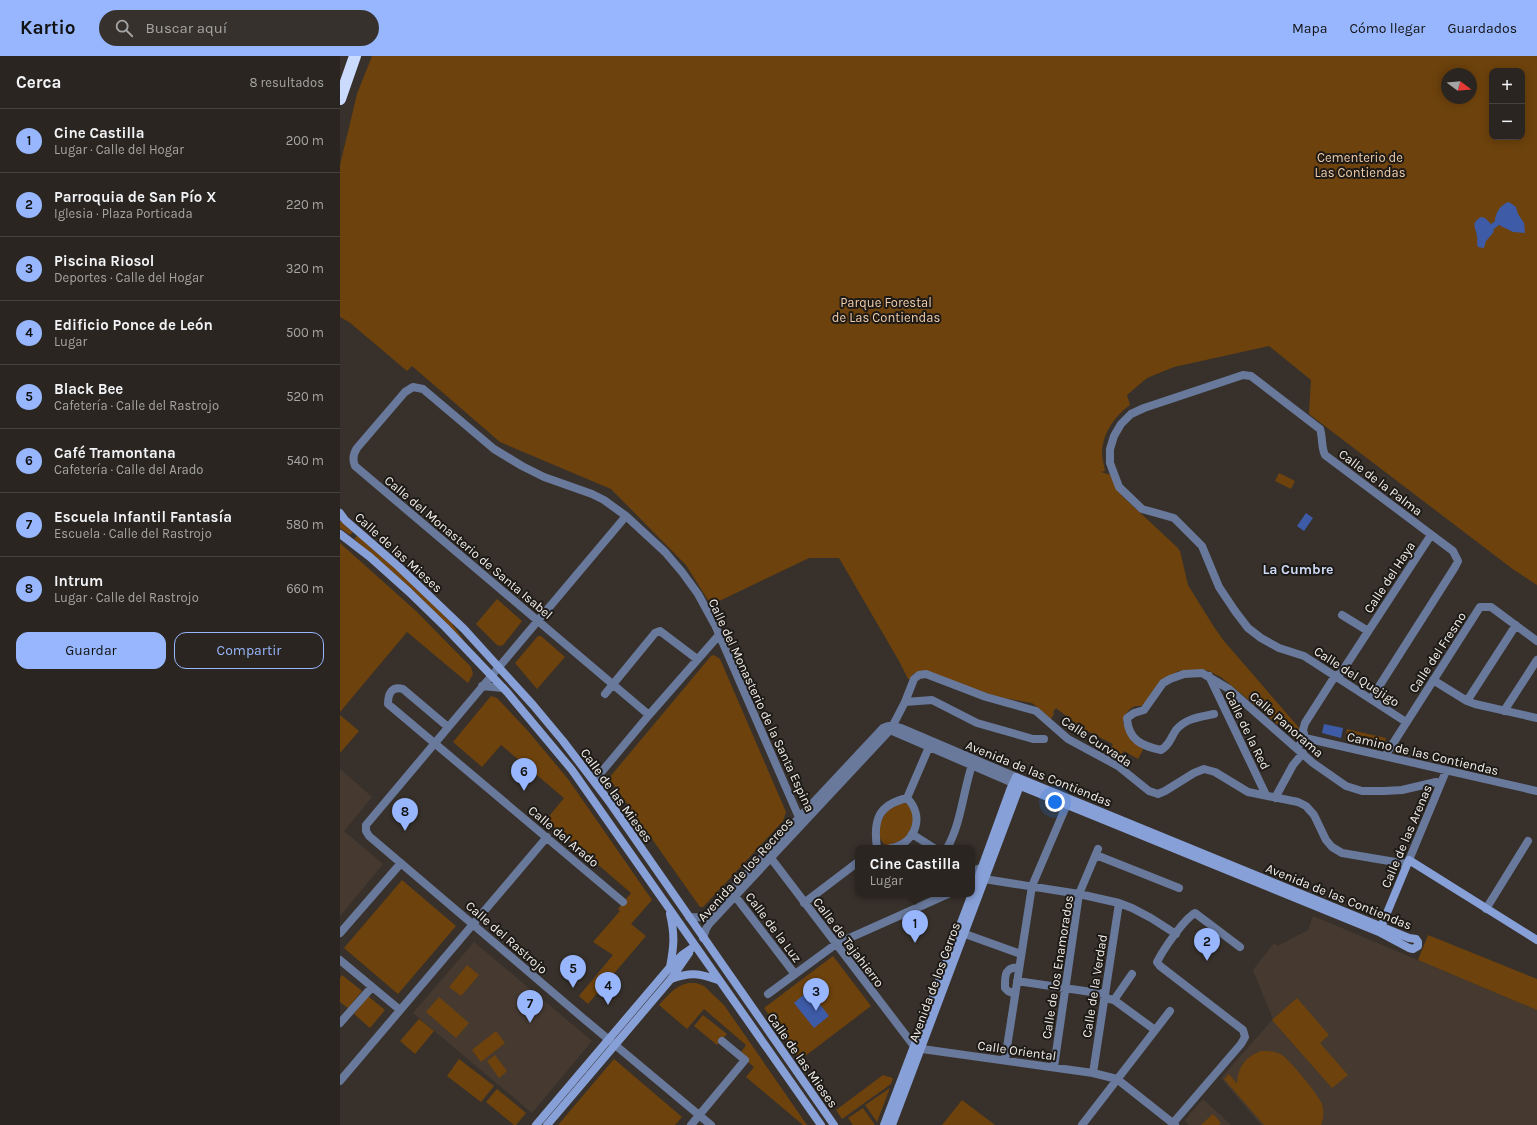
<!DOCTYPE html>
<html lang="es">
<head>
<meta charset="utf-8">
<style>
	body { margin:0; font-family:Karla,sans-serif; background:#36312d; color:#f1f3f6 }
	.controls { position:absolute; right:12px; top:12px; display:grid; overflow:hidden; border-radius:8px; box-shadow:0 2px 10px #0003 }
	.controls button { width:36px; height:36px; display:grid; place-items:center; padding:0; border:0; border-bottom:1px solid #46423e; background:#2a2520; color:#f1f3f6; font:20px sans-serif }
	.compass { position:absolute; left:1101px; top:12px; width:36px; height:36px; border-radius:50%; background:#2a2520; box-shadow:0 2px 10px #0003; rotate:106deg }
	.you { position:absolute; left:715px; top:746px; width:14px; height:14px; margin:-10px; border:3px solid #fff; border-radius:50%; background:#1a73e8; box-shadow:0 0 0 6px #1a73e833 }
	.badge { display:grid; place-items:center; width:26px; height:26px; border-radius:50%; background:#97b6fd; color:#111; font-size:13px; font-weight:700 }
	.pin { position:absolute; translate:-50% -33px; filter:drop-shadow(0 1px 2px #0008) }
	.pin::after { content:''; position:absolute; top:21px; width:14px; height:12px; background:inherit; clip-path:polygon(0 0,100% 0,50% 100%) }
	.popup { position:absolute; left:515px; top:789px; width:120px; height:52px; box-sizing:border-box; display:grid; place-content:center; border-radius:8px; background:#2a2520; filter:drop-shadow(0 1px 3px #0005); font-size:13px; white-space:nowrap; color:#a5a5a5 }
	.popup b { font-size:15px; color:#f1f3f6 }
	.popup::after { content:''; position:absolute; left:50%; top:100%; margin-left:-8px; border:8px solid transparent; border-top-color:#2a2520 }
	.list { margin:0; padding:0; list-style:none }
	h2 { display:flex; justify-content:space-between; align-items:center; height:52px; margin:0; padding:0 16px; font-size:17px }
	h2 small { font-size:13px; font-weight:400; color:#a5a5a5 }
	.list li { display:grid; grid-template-columns:26px 1fr auto; gap:12px; align-items:center; box-sizing:border-box; height:64px; padding:0 16px; border-top:1px solid #46423e }
	.list b { display:block; font-size:15px; white-space:nowrap }
	.list p { margin:0; font-size:13px; white-space:nowrap; color:#a5a5a5 }
	.list em { font-size:13px; font-style:normal; color:#a5a5a5 }
	.actions { display:flex; gap:8px; padding:12px 16px }
	.actions a { flex:1; padding:9px 0; border:1px solid #97b6fd; border-radius:12px; text-align:center; font-size:14px; color:#97b6fd }
	.actions .main { background:#97b6fd; color:#111 }
	.icon { flex:none; width:22px; height:22px; fill:none; stroke:currentColor; stroke-width:2; stroke-linecap:round; stroke-linejoin:round }
	.map { position:relative; flex:none; width:1197px; height:1069px; overflow:hidden }
	header { display:flex; align-items:center; gap:24px; box-sizing:border-box; height:56px; padding:0 20px; background:#97b6fd; color:#111 }
	header strong { font-size:19px }
	nav { display:flex; gap:22px; margin-inline-start:auto; font-size:14px }
	.search { width:280px; height:36px; background:#36312d; display:flex; align-items:center; gap:10px; box-sizing:border-box; padding:0 14px; border-radius:22px; color:#a5a5a5; font-size:15px }
	main { display:flex }
	aside { flex:1; background:#2a2520 }
	.map>svg:first-child { display:block }
	.built { fill:#463a30 }
	.green { fill:#6d420c; fill-rule:evenodd }
	.water { fill:#3e5ba8 }
	.lines { fill:none; stroke-linecap:round; stroke-linejoin:round }
	.street { stroke:#69799c; stroke-width:8 }
	.secondary { stroke:#87a0d8; stroke-width:8 }
	.highway { stroke:#cbdbfe; stroke-width:12 }
	.labels { text-anchor:middle; stroke-width:4; stroke-linejoin:round; paint-order:stroke }
	.park-label { font-size:13px; fill:#f1cca9; stroke:#1d1a17 }
	.street-label { font-size:13px; fill:#f2eeea; stroke:#1d1a17 }
	.neighbourhood-label { font-size:14px; font-weight:bold; fill:#cedbf6; stroke:#1d1a17 }
</style>
</head>
<body>
<header>
<strong>Kartio</strong>
<div class="search"><svg class="icon" aria-label="search" viewBox="0 0 24 24"><circle cx="10" cy="10" r="6"/><path d="M15 15l6 6"/></svg>Buscar aquí</div>
<nav><a>Mapa</a><a>Cómo llegar</a><a>Guardados</a></nav>
</header>
<main>
<aside>
<h2>Cerca<small>8 resultados</small></h2>
<ul class="list">
<li><span class="badge">1</span><div><b>Cine Castilla</b><p>Lugar · Calle del Hogar</p></div><em>200 m</em></li>
<li><span class="badge">2</span><div><b>Parroquia de San Pío X</b><p>Iglesia · Plaza Porticada</p></div><em>220 m</em></li>
<li><span class="badge">3</span><div><b>Piscina Riosol</b><p>Deportes · Calle del Hogar</p></div><em>320 m</em></li>
<li><span class="badge">4</span><div><b>Edificio Ponce de León</b><p>Lugar</p></div><em>500 m</em></li>
<li><span class="badge">5</span><div><b>Black Bee</b><p>Cafetería · Calle del Rastrojo</p></div><em>520 m</em></li>
<li><span class="badge">6</span><div><b>Café Tramontana</b><p>Cafetería · Calle del Arado</p></div><em>540 m</em></li>
<li><span class="badge">7</span><div><b>Escuela Infantil Fantasía</b><p>Escuela · Calle del Rastrojo</p></div><em>580 m</em></li>
<li><span class="badge">8</span><div><b>Intrum</b><p>Lugar · Calle del Rastrojo</p></div><em>660 m</em></li>
</ul>
<div class="actions"><a class="main">Guardar</a><a>Compartir</a></div>
</aside>
<div class="map">
<svg width="1197" height="1069" viewBox="0 0 1197 1069">
	<rect width="100%" height="100%" fill="#38312b"/>
	<path class="built" d="M 0,713 L 32,741 L 4,775 L 43,808 L 0,860 Z
		M 973,860 L 1197,954 L 1197,1069 L 921,1069 L 881,1022 L 933,963 L 913,914 L 934,887 L 938,890 L 968,874 Z
		M 134,886 L 252,985 L 192,1057 L 73,957 Z
		M 863,1043 L 891,1069 L 849,1069 L 845,1064 Z"/>
	<path class="green" d="M 32,0 L 1197,0 L 1197,529 L 1174,514 L 969,358 L 971,324 L 929,290 L 834,311 L 807,322 L 787,339 L 790,349 C 775,360 763,376 762,396 C 762,402 764,409 765,415 L 761,416 L 771,419 L 782,440 L 838,492 L 838,493 L 840,495 L 848,529 L 874,571 L 884,585 L 961,674 L 954,682 L 881,621 L 866,614 L 838,615 L 819,628 L 802,650 L 795,650 L 790,653 L 784,660 L 783,667 L 793,686 L 804,692 L 798,703 L 784,695 L 777,705 L 768,698 L 773,688 L 743,673 L 716,652 L 713,656 L 714,658 L 711,663 L 692,647 L 658,641 L 582,615 L 573,618 L 570,623 L 568,623 L 559,605 L 499,502 L 469,502 L 371,549 L 346,509 L 271,433 L 160,386 L 72,310 L 67,315 L 9,266 L 0,261 L 0,109 L 17,38 ZM 1152,15 L 1182,15 L 1182,81 L 1152,81 ZM 1107,18 L 1131,18 L 1131,42 L 1107,42 Z
		M 939,417 L 955,425 L 951,433 L 935,425 Z
		M 0,465 L 13,476 L 10,479 L 0,472 Z
		M 18,479 L 65,521 L 111,566 L 126,588 L 68,530 L 14,483 Z
		M 0,487 L 77,556 L 131,611 L 133,618 L 128,627 L 67,576 L 0,656 Z
		M 157,543 L 182,565 L 164,588 L 161,590 L 157,589 L 136,568 Z
		M 198,580 L 201,580 L 225,601 L 197,633 L 175,607 Z
		M 374,599 L 380,603 L 446,756 L 443,765 L 366,848 L 363,851 L 360,851 L 269,722 L 371,600 Z
		M 151,640 L 157,642 L 188,675 L 228,723 L 312,844 L 291,868 L 306,880 L 248,948 L 239,940 L 273,899 L 253,886 L 280,855 L 278,853 L 291,837 L 206,764 L 224,742 L 161,689 L 142,711 L 113,686 Z
		M 0,659 L 19,675 L 0,697 Z
		M 1007,673 L 1046,682 L 1044,691 L 1005,683 Z
		M 565,747 L 568,748 L 575,758 C 572,771 570,781 557,786 C 552,789 550,790 544,788 C 533,778 542,757 553,750 C 556,748 562,748 565,747 Z
		M 62,824 L 116,870 L 58,938 L 4,892 Z
		M 1088,879 L 1197,923 L 1197,954 L 1078,904 Z
		M 493,900 L 531,950 L 460,1004 L 424,952 Z
		M 127,909 L 139,919 L 121,940 L 109,931 Z
		M 2,919 L 22,935 L 8,952 L 0,946 L 0,922 Z
		M 348,927 L 356,927 L 364,930 L 384,949 L 467,1069 L 463,1069 L 406,1021 L 414,1011 L 408,1006 L 401,996 L 406,989 L 364,953 L 347,973 L 319,949 C 328,939 335,930 348,927 Z
		M 28,940 L 45,954 L 30,972 L 14,958 Z
		M 99,941 L 129,967 L 116,982 L 86,956 Z
		M 957,942 L 989,979 L 980,987 L 1008,1019 L 992,1032 L 932,964 Z
		M 363,959 L 387,978 L 377,989 L 354,970 Z
		M 79,963 L 94,975 L 75,998 L 60,985 Z
		M 156,975 L 165,987 L 141,1006 L 132,994 Z
		M 921,995 C 928,995 936,995 942,999 C 950,1004 979,1040 982,1048 C 984,1055 984,1062 981,1069 L 924,1069 L 884,1023 L 889,1018 L 897,1028 C 898,1011 905,1001 921,995 Z
		M 155,999 L 167,1015 L 159,1022 L 147,1005 Z
		M 119,1003 L 154,1030 L 141,1046 L 107,1020 Z
		M 274,1003 L 342,1061 L 335,1069 L 218,1069 Z
		M 543,1019 L 553,1022 L 551,1028 L 502,1063 L 496,1054 Z
		M 550,1032 L 537,1066 L 525,1049 Z
		M 157,1033 L 186,1057 L 176,1069 L 174,1069 L 146,1046 Z
		M 622,1044 L 655,1069 L 602,1069 Z
		M 523,1052 L 535,1069 L 513,1069 L 508,1062 Z
		M 873,1058 L 881,1067 L 879,1069 L 861,1069 Z"/>
	<path class="water" d="M 1169,146 L 1176,151 L 1178,158 L 1184,167 L 1185,177 L 1173,176 L 1159,169 L 1154,173 L 1153,177 L 1146,185 L 1144,192 L 1138,191 C 1136,186 1138,186 1137,181 C 1137,173 1129,168 1141,161 L 1145,162 L 1151,168 L 1155,165 C 1155,157 1161,148 1169,146 Z
		M 966,457 L 973,462 L 964,475 L 957,470 Z
		M 984,668 L 1003,672 L 1001,682 L 982,677 Z
		M 469,934 L 489,960 L 474,972 L 454,947 Z"/>
	<g class="lines">
		<path class="street" d="M 286,460 L 26,769 L 26,775 L 29,780 L 244,963 L 371,1069
			M 1002,559 L 1028,575
			M 869,620 L 926,739
			M 1093,624 L 1127,645 L 1135,648 L 1197,662
			M 142,630 L 163,632
			M 265,638 L 315,577 L 320,575 L 357,603
			M 1031,643 L 1115,511 L 1118,505 L 1113,495 L 985,399 C 981,391 983,382 980,373 L 911,320 L 903,319 L 804,352 L 791,358 L 781,368 L 774,380 L 770,393 L 770,407 L 779,431 L 802,453 L 834,462 L 862,490 L 879,531 L 895,555 L 908,572 L 921,582 L 939,592 L 964,600 L 1066,666
			M 1127,645 L 1176,569
			M 565,646 L 592,644 L 637,667 L 693,683 L 704,683
			M 1164,655 L 1197,604
			M 874,658 C 860,661 846,662 836,674 C 831,681 830,689 821,694 C 802,690 788,684 787,662 L 794,657 L 804,654 L 823,627 L 830,623 L 844,618 L 862,617 L 889,633 L 973,707 L 1006,730 L 1022,735 L 1044,735 L 1062,734 L 1096,726 L 1101,727
			M 309,659 L 15,410 C 12,403 13,398 17,392 L 65,336 L 73,331 L 83,333 L 154,393 L 182,410 L 204,421 L 252,438 L 264,444 L 286,460 L 325,496 L 342,516 L 358,538 L 375,569 L 458,759 L 463,767
			M 553,669 L 565,646 L 574,623 L 579,619 L 586,618 L 646,641 L 696,655 L 728,683 L 778,710 L 809,735 L 818,738 L 825,735 L 854,717 L 864,713 L 875,716 L 908,736 L 958,746 L 966,750 L 974,759 L 986,784 L 992,791 L 1002,797 L 1067,808
			M 108,671 L 63,633 C 52,630 48,637 48,648 L 283,846
			M 965,682 L 1197,735
			M 957,692 L 965,682 L 963,674 L 965,667 L 995,620 L 1001,617 L 1091,479
			M 1045,700 L 1140,551 L 1151,551 L 1197,585
			M 254,725 L 309,659 L 379,579
			M 567,742 L 589,691
			M 935,742 L 953,709 L 963,697
			M 572,778 L 594,792
			M 537,792 C 533,764 538,749 567,742 C 585,760 576,787 551,792
			M 607,792 C 621,768 623,736 632,709
			M 427,797 L 574,990 L 582,993 L 753,1017 L 777,1023 L 835,1069
			M 756,799 L 839,832
			M 1069,804 L 1106,715
			M 632,815 L 641,812
			M 632,826 L 638,822 L 739,838 L 779,847 L 792,852 L 811,862 L 836,878
			M 395,840 L 454,917
			M 464,847 L 518,806
			M 1146,853 L 1188,785
			M 349,861 C 357,861 364,863 370,857 L 543,672 C 550,668 554,670 561,672 L 676,721
			M 0,877 L 61,807
			M 625,878 L 681,898
			M 363,882 L 366,873 L 369,868 L 550,674 L 673,727
			M 0,904 L 60,954
			M 677,925 L 765,938
			M 428,938 L 496,888 L 608,838
			M 675,938 L 668,935 L 665,932 C 665,919 664,912 679,911
			M 765,942 L 774,944 L 815,974
			M 774,944 L 792,918
			M 0,967 L 32,931
			M 665,1004 L 692,830 L 727,748
			M 714,1011 L 739,838 L 758,793
			M 753,1017 L 779,847
			M 0,1025 L 207,781
			M 833,1067 L 901,988 L 905,981 L 903,974 L 820,910 L 817,906 C 823,894 844,863 855,857 L 900,891
			M 351,1069 L 405,1004 L 382,985
			M 742,1069 L 830,955"/>
		<path class="secondary" d="M 0,457 L 5,464 L 58,510 L 124,573 L 193,649 L 223,685 L 268,744 L 494,1069
			M 0,478 L 30,501 L 69,536 L 105,571 L 167,636 L 232,714 L 481,1069
			M 632,837 L 638,822 L 670,734 L 676,721 L 1069,882 L 1076,883 L 1078,886 L 1078,890 L 1073,893 L 1069,892 L 1039,876 L 673,727
			M 1039,876 L 1069,804 L 1197,884
			M 330,911 C 334,890 335,879 330,858
			M 331,923 C 350,916 359,917 378,924
			M 196,1069 L 330,911 L 342,899 L 355,890
			M 207,1069 L 331,923 L 349,897
			M 544,1069 L 632,838
			M 552,1069 L 682,724"/>
		<path class="highway" d="M 0,43 L 15,0"/>
	</g>
	<g class="labels">
		<g class="park-label">
			<text x="1020" y="106">Cementerio de<tspan x="1020" dy="15">Las Contiendas</tspan></text>
			<text x="546" y="251">Parque Forestal<tspan x="546" dy="15">de Las Contiendas</tspan></text>
		</g>
		<g class="street-label">
			<text transform="translate(1041 426) rotate(37)" y="5">Calle de la Palma</text>
			<text transform="translate(129 491) rotate(40)" y="5">Calle del Monasterio de Santa Isabel</text>
			<text transform="translate(59 496) rotate(42)" y="5">Calle de las Mieses</text>
			<text transform="translate(1049 521) rotate(-57)" y="5">Calle del Haya</text>
			<text transform="translate(1097 596) rotate(-57)" y="5">Calle del Fresno</text>
			<text transform="translate(1017 620) rotate(33)" y="5">Calle del Quejigo</text>
			<text transform="translate(422 649) rotate(65)" y="5">Calle del Monasterio de la Santa Espina</text>
			<text transform="translate(947 668) rotate(41)" y="5">Calle Panorama</text>
			<text transform="translate(908 674) rotate(64)" y="5">Calle de la Red</text>
			<text transform="translate(757 685) rotate(33)" y="5">Calle Curvada</text>
			<text transform="translate(1083 697) rotate(13)" y="5">Camino de las Contiendas</text>
			<text transform="translate(699 717) rotate(22)" y="5">Avenida de las Contiendas</text>
			<text transform="translate(277 739) rotate(54)" y="5">Calle de las Mieses</text>
			<text transform="translate(224 780) rotate(40)" y="5">Calle del Arado</text>
			<text transform="translate(1066 780) rotate(-67)" y="5">Calle de las Arenas</text>
			<text transform="translate(405 813) rotate(-48)" y="5">Avenida de los Recreos</text>
			<text transform="translate(999 840) rotate(22)" y="5">Avenida de las Contiendas</text>
			<text transform="translate(434 871) rotate(53)" y="5">Calle de la Luz</text>
			<text transform="translate(167 881) rotate(41)" y="5">Calle del Rastrojo</text>
			<text transform="translate(509 886) rotate(53)" y="5">Calle de Tajahierro</text>
			<text transform="translate(717 911) rotate(-81)" y="5">Calle de los Enamorados</text>
			<text transform="translate(594 926) rotate(-70)" y="5">Avenida de los Cerros</text>
			<text transform="translate(754 930) rotate(-81)" y="5">Calle de la Verdad</text>
			<text transform="translate(677 994) rotate(8)" y="5">Calle Oriental</text>
			<text transform="translate(463 1004) rotate(55)" y="5">Calle de las Mieses</text>
		</g>
		<g class="neighbourhood-label">
			<text x="958" y="518">La Cumbre</text>
		</g>
	</g>
</svg>
<div class="controls">
<button>+</button>
<button>−</button>
</div>
<svg class="compass" viewBox="-18 -18 36 36"><path d="M0-13l5 13h-10z" fill="#e53935"/><path d="M0 13l5-13h-10z" fill="#a5a5a5"/></svg>
<div class="you"></div>
<div class="pin badge" style="left:575px;top:887px">1</div>
<div class="popup"><b>Cine Castilla</b>Lugar</div>
<div class="pin badge" style="left:867px;top:905px">2</div>
<div class="pin badge" style="left:476px;top:955px">3</div>
<div class="pin badge" style="left:268px;top:949px">4</div>
<div class="pin badge" style="left:233px;top:932px">5</div>
<div class="pin badge" style="left:184px;top:735px">6</div>
<div class="pin badge" style="left:190px;top:967px">7</div>
<div class="pin badge" style="left:65px;top:775px">8</div>
</div>
</main>
</body>
</html>
